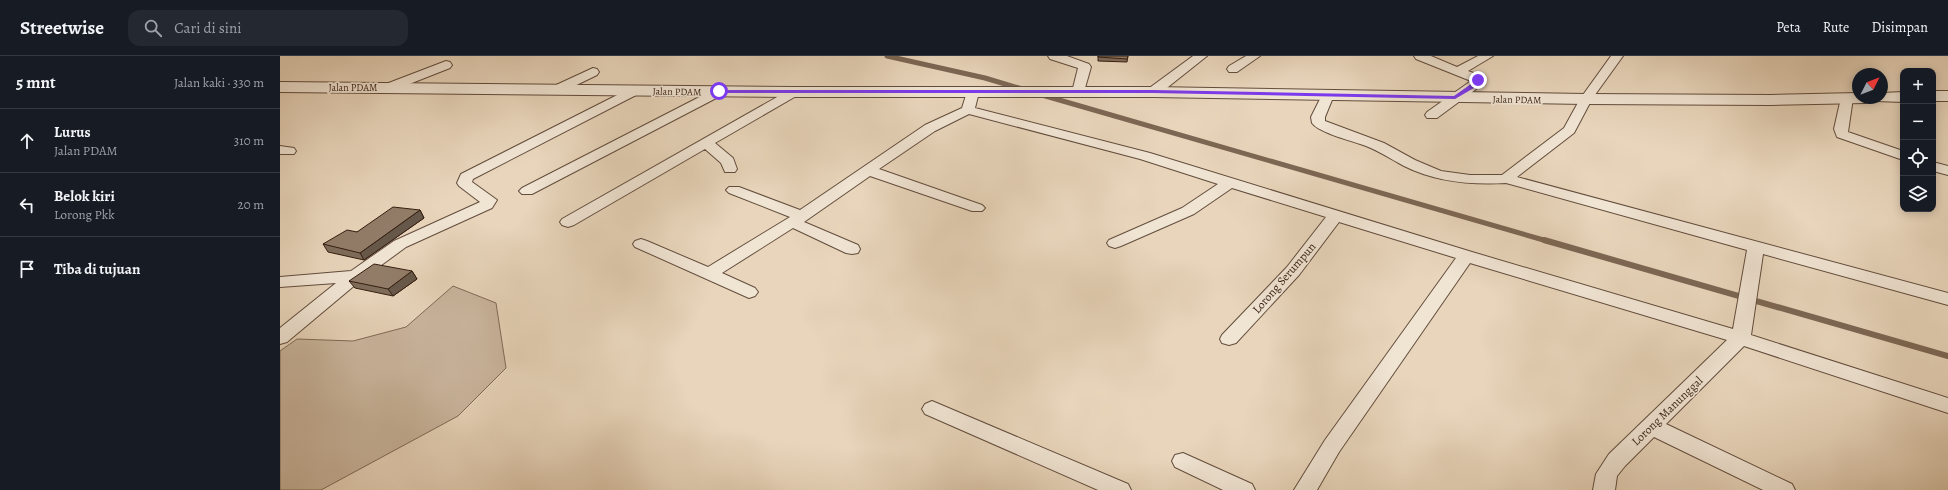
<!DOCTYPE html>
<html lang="id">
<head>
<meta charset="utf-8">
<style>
	body { margin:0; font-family:Alegreya,serif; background:#242831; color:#f1f3f6 }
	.controls { position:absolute; right:12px; top:12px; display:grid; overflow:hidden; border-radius:8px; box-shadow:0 2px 10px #0003 }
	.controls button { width:36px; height:36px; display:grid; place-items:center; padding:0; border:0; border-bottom:1px solid #363941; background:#171b24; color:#f1f3f6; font:20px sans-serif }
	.compass { position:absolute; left:1572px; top:12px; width:36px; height:36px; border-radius:50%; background:#171b24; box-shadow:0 2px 10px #0003; rotate:48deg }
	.stop { position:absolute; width:12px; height:12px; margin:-9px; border:3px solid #7c3aed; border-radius:50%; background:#fff }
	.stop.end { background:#7c3aed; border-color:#fff; box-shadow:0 1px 4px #0008 }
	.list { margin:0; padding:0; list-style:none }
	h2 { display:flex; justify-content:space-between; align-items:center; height:52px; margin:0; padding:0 16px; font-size:17px }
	h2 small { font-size:13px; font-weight:400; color:#9ea1a6 }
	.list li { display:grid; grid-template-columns:26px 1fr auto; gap:12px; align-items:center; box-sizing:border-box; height:64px; padding:0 16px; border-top:1px solid #363941 }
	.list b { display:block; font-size:15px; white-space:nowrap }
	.list p { margin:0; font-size:13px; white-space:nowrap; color:#9ea1a6 }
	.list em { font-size:13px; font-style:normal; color:#9ea1a6 }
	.icon { flex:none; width:22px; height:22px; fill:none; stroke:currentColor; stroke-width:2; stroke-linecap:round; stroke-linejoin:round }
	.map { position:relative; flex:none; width:1668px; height:434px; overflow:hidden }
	header { display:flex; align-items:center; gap:24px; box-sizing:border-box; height:56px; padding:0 20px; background:#171b24; border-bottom:1px solid #363941 }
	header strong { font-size:19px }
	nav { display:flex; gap:22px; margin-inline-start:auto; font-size:14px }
	.search { width:280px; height:36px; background:#242831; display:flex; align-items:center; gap:10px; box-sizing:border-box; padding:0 14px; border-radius:12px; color:#9ea1a6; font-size:15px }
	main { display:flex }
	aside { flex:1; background:#171b24 }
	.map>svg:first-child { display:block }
	.green { fill:#cab69e; stroke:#806a58 }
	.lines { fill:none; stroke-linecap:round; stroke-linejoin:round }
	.stream-far1 { stroke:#7c6754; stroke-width:5 }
	.stream { stroke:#7c6754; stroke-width:6 }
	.minor-casing { stroke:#624c3c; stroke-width:2 }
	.tertiary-casing { stroke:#624c3c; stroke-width:2 }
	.minor { fill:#f0e4d3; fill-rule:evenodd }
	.tertiary { fill:#f0e4d3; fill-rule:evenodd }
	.wall { fill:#7e6c5a; stroke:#351e11 }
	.shaded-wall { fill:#66584a; stroke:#351e11 }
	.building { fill:#927d69; stroke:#351e11 }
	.route { fill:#7c3aed }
	.labels { text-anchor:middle; stroke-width:3.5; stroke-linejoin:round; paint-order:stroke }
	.far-street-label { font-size:10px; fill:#351e11; stroke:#f0e4d3 }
	.street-label { font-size:12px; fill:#351e11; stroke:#f0e4d3 }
</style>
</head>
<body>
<header>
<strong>Streetwise</strong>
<div class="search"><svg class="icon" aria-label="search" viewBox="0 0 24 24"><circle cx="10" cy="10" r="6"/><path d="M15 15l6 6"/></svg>Cari di sini</div>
<nav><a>Peta</a><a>Rute</a><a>Disimpan</a></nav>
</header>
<main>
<aside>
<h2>5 mnt<small>Jalan kaki · 330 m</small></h2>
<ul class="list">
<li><svg class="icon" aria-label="ahead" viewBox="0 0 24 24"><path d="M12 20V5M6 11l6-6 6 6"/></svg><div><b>Lurus</b><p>Jalan PDAM</p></div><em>310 m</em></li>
<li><svg class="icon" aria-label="left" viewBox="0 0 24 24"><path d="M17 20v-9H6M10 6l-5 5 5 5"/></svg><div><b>Belok kiri</b><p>Lorong Pkk</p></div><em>20 m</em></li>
<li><svg class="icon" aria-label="arrive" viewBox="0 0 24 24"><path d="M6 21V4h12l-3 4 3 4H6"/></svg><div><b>Tiba di tujuan</b></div></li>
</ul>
</aside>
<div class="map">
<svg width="1668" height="434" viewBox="0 0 1668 434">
	<rect width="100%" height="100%" fill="#e8d5bb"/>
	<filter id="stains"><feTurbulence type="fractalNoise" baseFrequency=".005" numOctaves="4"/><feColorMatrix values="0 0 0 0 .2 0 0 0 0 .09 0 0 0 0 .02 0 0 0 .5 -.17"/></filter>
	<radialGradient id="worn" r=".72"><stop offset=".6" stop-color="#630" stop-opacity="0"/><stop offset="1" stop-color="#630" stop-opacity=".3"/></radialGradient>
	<path class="green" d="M 173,230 L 216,247 L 226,312 L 178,360 L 41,434 L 0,434 L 0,295 L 17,283 L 73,285 L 126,271 Z"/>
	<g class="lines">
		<path class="stream-far1" d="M 607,0 L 705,22 L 742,33
			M 762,39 L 1267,185"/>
		<path class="stream" d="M 1264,184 L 1668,300"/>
		<g class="minor-casing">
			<path id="minor" d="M 768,0 L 787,0 L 809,8 L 811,11 L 803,39 L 793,39 L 792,36 L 798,12 L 770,3 Z
				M 913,0 L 927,0 L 878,39 L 868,39 L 867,36 L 868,33 Z
				M 966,0 L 980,0 L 957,16 L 949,16 L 947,13 L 949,10 Z
				M 1134,0 L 1151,0 L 1177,11 L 1198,0 L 1213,0 L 1188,15 L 1199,19 L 1205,25 L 1203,28 L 1157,62 L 1147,62 L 1145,59 L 1147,56 L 1191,25 L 1136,3 Z
				M 1331,0 L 1343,0 L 1312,43 L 1294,77 L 1237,121 L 1668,237 L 1668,249 L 1483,198 L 1471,279 L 1668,342 L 1668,357 L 1464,290 L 1386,368 L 1512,428 L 1515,434 L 1483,434 L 1374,381 L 1345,410 L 1337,420 L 1335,434 L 1313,434 L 1316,418 L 1329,398 L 1447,284 L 1190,207 L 1059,396 L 1037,434 L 1014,434 L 1045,384 L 1176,202 L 1059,166 L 1019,219 L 956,287 L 949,289 L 942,287 L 940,283 L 942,279 L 1007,211 L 1046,161 L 952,132 L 914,158 L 841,190 L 835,192 L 829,190 L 827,187 L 829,184 L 902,152 L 938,128 L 860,103 L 689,58 L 655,75 L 599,113 L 702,149 L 705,152 L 702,155 L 692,155 L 590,120 L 524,166 L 578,189 L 580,193 L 578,197 L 572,198 L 566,197 L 513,172 L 442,217 L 475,232 L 478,236 L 475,240 L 469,242 L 355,191 L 353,188 L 355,185 L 361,183 L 367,185 L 428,211 L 510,161 L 449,137 L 446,134 L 449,131 L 459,131 L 520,154 L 645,69 L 682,52 L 687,36 L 693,32 L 699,36 L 695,52 L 870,97 L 1192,196 L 1453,273 L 1467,194 L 1226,127 C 1190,129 1156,126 1124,110 C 1111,103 1099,95 1086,90 C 1073,85 1039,77 1032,67 L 1031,61 L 1042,39 L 1043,36 L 1053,36 L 1054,39 L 1045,61 L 1045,65 L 1104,87 L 1135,104 L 1161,115 L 1190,119 L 1222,119 L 1284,72 L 1300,43 Z
				M 166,5 L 170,6 L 172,9 L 170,12 L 114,34 L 106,34 L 104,31 L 106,28 Z
				M 313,12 L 317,13 L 319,16 L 317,19 L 282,36 L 278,37 L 272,33 L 274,30 Z
				M 355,30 L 361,34 L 360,37 L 193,123 L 192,126 L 217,144 L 212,152 L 126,191 L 81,224 L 7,286 L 0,288 L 0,272 L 56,227 L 0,231 L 0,221 L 71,215 L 114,185 L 200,146 L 179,130 L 177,127 L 181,118 Z
				M 439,31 L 444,32 L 445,35 L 444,38 L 252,138 L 242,138 L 239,135 L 242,132 Z
				M 513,32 L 518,33 L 519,36 L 518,39 L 435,87 L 453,102 L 457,113 L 455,116 L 445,116 L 441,107 L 425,93 L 294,169 L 288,171 L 282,169 L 280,166 L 282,163 Z
				M 1567,38 L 1572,39 L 1573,42 L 1568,76 L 1623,95 L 1623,104 L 1557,81 L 1554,73 L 1561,42 L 1562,39 Z
				M 0,90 L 14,92 L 16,95 L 14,98 L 0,98 Z
				M 1653,106 L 1668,110 L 1668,119 L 1653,115 Z
				M 652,345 L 848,428 L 851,434 L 818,434 L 645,358 L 642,353 L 645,348 Z
				M 903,397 L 972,428 L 975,434 L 943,434 L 895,411 L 892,405 L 895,399 Z"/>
		</g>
		<g class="tertiary-casing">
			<path id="tertiary" d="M 0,26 L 513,31 L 873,31 L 1306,38 L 1491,39 L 1578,37 L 1578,42 L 1593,42 L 1591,45 L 1585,47 L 1491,49 L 1306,48 L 873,41 L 513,41 L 0,36 Z
				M 1653,35 L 1668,35 L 1668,45 L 1653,45 Z
				M 1623,36 L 1623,46 L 1596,45 L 1594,42 L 1602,42 L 1602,37 Z"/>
		</g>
		<use href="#minor" class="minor"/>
		<use href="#tertiary" class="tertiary"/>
	</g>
	<path class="wall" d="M 818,0 L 848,0 L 847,6 L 818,5 Z
		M 140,154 L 144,162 L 84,204 L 48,196 L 43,188 L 77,176 Z
		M 132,215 L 137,223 L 113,240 L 75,232 L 69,225 Z"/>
	<path class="shaded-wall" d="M 140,154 L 144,162 L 84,204 L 80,197 Z
		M 132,215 L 137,223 L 113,240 L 108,233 Z"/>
	<path class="building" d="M 818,0 L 848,0 L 847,3 L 818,1 Z
		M 113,151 L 140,154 L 80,197 L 43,188 L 67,174 L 77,176 Z
		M 94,208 L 132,215 L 108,233 L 69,225 Z"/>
	<path class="route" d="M 1198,23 L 1200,24 L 1199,29 L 1175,43 L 873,37 L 439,37 L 437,35 L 439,34 L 873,34 L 1174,40 Z"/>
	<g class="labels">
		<g class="far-street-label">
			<text x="73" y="35">Jalan PDAM</text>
			<text transform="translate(397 35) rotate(1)" y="4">Jalan PDAM</text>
			<text transform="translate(1237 43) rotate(1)" y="4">Jalan PDAM</text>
		</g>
		<g class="street-label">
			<text transform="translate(1004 222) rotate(-49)" y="4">Lorong Serumpun</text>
			<text transform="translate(1387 355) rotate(-44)" y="4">Lorong Manunggal</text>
		</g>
	</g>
	<rect width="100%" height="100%" filter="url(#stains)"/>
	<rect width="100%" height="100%" fill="url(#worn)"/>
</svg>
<div class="controls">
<button>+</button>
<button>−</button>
<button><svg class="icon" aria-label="locate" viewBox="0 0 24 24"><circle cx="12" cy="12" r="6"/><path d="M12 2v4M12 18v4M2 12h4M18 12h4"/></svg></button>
<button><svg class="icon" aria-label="layers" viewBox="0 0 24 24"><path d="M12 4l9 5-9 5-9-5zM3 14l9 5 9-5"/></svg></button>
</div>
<svg class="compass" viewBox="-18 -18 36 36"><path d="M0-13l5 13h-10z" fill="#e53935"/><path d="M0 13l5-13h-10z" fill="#9ea1a6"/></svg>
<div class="stop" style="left:439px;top:35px"></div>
<div class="stop end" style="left:1198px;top:24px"></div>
</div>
</main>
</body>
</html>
